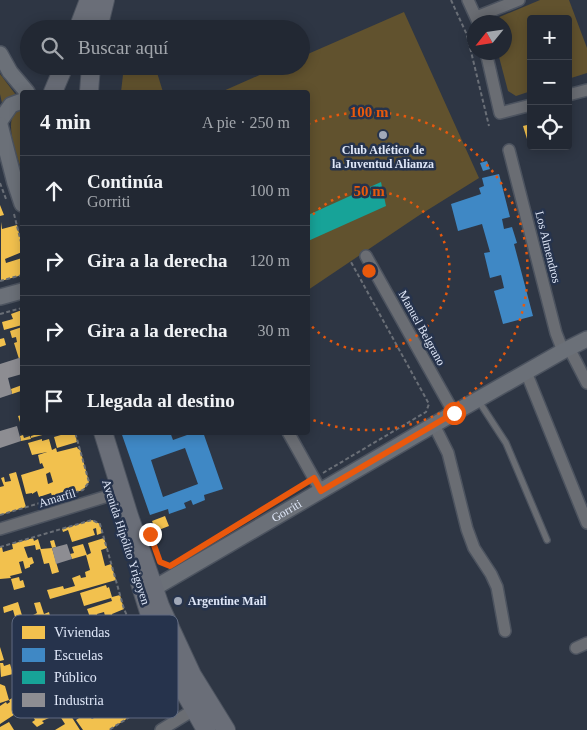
<!DOCTYPE html>
<html lang="es">
<head>
<meta charset="utf-8">
<style>
	body { margin:0; font-family:Georgia,serif; background:#2a303b; color:#f1f3f6 }
	.controls { position:absolute; right:15px; top:15px; display:grid; overflow:hidden; border-radius:5px; box-shadow:0 2px 12px #0003 }
	.controls button { width:45px; height:45px; display:grid; place-items:center; padding:0; border:0; border-bottom:1px solid #3f444e; background:#222833; color:#f1f3f6; font:25px sans-serif }
	.compass { position:absolute; left:467px; top:15px; width:45px; height:45px; border-radius:50%; background:#222833; box-shadow:0 2px 12px #0003; rotate:240deg }
	.stop { position:absolute; width:15px; height:15px; margin:-11px; border:4px solid #ea580c; border-radius:50%; background:#fff }
	.stop.end { background:#ea580c; border-color:#fff; box-shadow:0 1px 5px #0008 }
	.list { margin:0; padding:0; list-style:none }
	h2 { display:flex; justify-content:space-between; align-items:center; height:65px; margin:0; padding:0 20px; font-size:21px }
	h2 small { font-size:16px; font-weight:400; color:#a2a6ac }
	.list li { display:grid; grid-template-columns:32px 1fr auto; gap:15px; align-items:center; box-sizing:border-box; height:70px; padding:0 20px; border-top:1px solid #3f444e }
	.list b { display:block; font-size:19px; white-space:nowrap }
	.list p { margin:0; font-size:16px; white-space:nowrap; color:#a2a6ac }
	.list em { font-size:16px; font-style:normal; color:#a2a6ac }
	.icon { flex:none; width:28px; height:28px; fill:none; stroke:currentColor; stroke-width:2; stroke-linecap:round; stroke-linejoin:round }
	.map { position:relative; flex:none; width:587px; height:730px; overflow:hidden }
	.search { position:absolute; background:#222833; box-shadow:0 2px 12px #0003; left:20px; top:20px; width:290px; height:55px; display:flex; align-items:center; gap:12px; box-sizing:border-box; padding:0 18px; border-radius:28px; color:#a2a6ac; font-size:19px }
	.panel { position:absolute; background:#222833; box-shadow:0 2px 12px #0003; left:20px; top:90px; width:290px; height:345px; border-radius:5px }
	.map>svg:first-child { display:block }
	.green { fill:#61522e }
	.homes { fill:#f2c14e; fill-rule:evenodd }
	.schools { fill:#3f88c5; fill-rule:evenodd }
	.public { fill:#17a398 }
	.industry { fill:#8d8d92 }
	.lines { fill:none; stroke-linecap:round; stroke-linejoin:round }
	.lane-casing { stroke:#4c535f; stroke-width:8 }
	.street-casing { stroke:#4c535f; stroke-width:14 }
	.secondary-casing { stroke:#4c535f; stroke-width:18 }
	.primary-casing { stroke:#4c535f; stroke-width:20 }
	.path { stroke:#6a6f77; stroke-width:2; stroke-dasharray:4 2.5; stroke-linecap:butt }
	.lane { stroke:#6a6d73; stroke-width:5.5 }
	.street { stroke:#6a6d73; stroke-width:11 }
	.secondary { stroke:#6b7078; stroke-width:15 }
	.primary { stroke:#6a6e78; stroke-width:18 }
	.route { stroke:#ea580c; stroke-width:6 }
	.ring { fill:none; stroke:#e8590c; stroke-width:2.5; stroke-dasharray:2.5 5 }
	.poi-dot { fill:#a1a9b9; stroke:#26334c; stroke-width:2 }
	.labels { text-anchor:middle; stroke-width:5; stroke-linejoin:round; paint-order:stroke }
	.poi-label { font-size:12px; font-weight:bold; fill:#dfe7f8; stroke:#26334c }
	.street-label { font-size:12px; fill:#dfe7f8; stroke:#26334c }
	.key { fill:#26334c; stroke:#5e6980; stroke-width:1 }
	.key-label { font-size:14px; fill:#dfe7f8 }
	.centre { fill:#e8590c; stroke:#26334c; stroke-width:2.5 }
	.ring-label { font-size:15px; text-anchor:middle; font-weight:bold; fill:#e8590c; stroke:#26334c; stroke-width:5; stroke-linejoin:round; paint-order:stroke }
</style>
</head>
<body>
<div class="map">
<svg width="587" height="730" viewBox="0 0 587 730">
	<rect width="100%" height="100%" fill="#2e3644"/>
	<path class="green" d="M 540,0 L 569,0 L 587,48 L 587,73 L 568,79 L 568,19 L 531,19 L 531,91 L 516,96 L 508,91 L 498,53 L 504,52 L 504,22 L 495,22 L 497,18 Z
		M 404,12 L 479,178 L 418,216 L 308,290 L 308,92 L 221,92 L 280,66 L 301,66 L 301,57 Z
		M 124,66 L 155,66 L 163,92 L 121,92 Z
		M 0,74 L 16,95 L 11,96 L 2,103 L 0,94 Z
		M 22,109 L 22,171 C 17,155 0,114 22,109 Z"/>
	<path class="homes" d="M 531,124 L 531,138 L 527,139 L 523,126 Z
		M 0,205 L 4,215 L 0,216 Z
		M 1,222 L 2,229 L 17,225 L 22,246 L 22,252 L 5,259 L 6,263 L 22,258 L 22,275 L 1,281 Z
		M 22,310 L 22,325 L 4,330 L 2,322 L 13,319 L 11,314 Z
		M 22,327 L 22,357 L 19,359 L 14,343 L 17,342 L 16,337 L 12,338 L 10,331 Z
		M 4,338 L 6,345 L 0,347 L 0,339 Z
		M 22,385 L 22,396 L 21,391 L 12,394 L 11,389 Z
		M 22,415 L 22,424 L 21,425 L 18,416 Z
		M 34,432 L 50,432 L 50,433 L 31,438 L 31,436 L 34,435 Z
		M 71,432 L 75,432 L 77,442 L 57,448 L 54,437 Z
		M 23,435 L 24,438 L 30,436 L 31,439 L 21,441 L 20,436 Z
		M 42,439 L 42,441 L 49,439 L 52,450 L 56,448 L 57,452 L 77,447 L 78,449 L 80,449 L 89,482 L 83,490 L 53,499 L 51,493 L 39,497 L 37,491 L 32,494 L 32,493 L 26,494 L 21,475 L 44,468 L 42,463 L 40,464 L 38,455 L 47,452 L 32,455 L 28,443 ZM 50,472 L 53,482 L 48,484 L 46,474 Z
		M 16,472 L 26,507 L 0,515 L 0,487 L 4,486 L 1,478 L 4,477 L 5,482 L 11,481 L 9,474 Z
		M 165,516 L 169,526 L 156,531 L 152,521 Z
		M 92,520 L 100,524 L 102,533 L 97,535 L 96,528 L 93,529 L 95,535 L 72,542 L 68,530 L 63,532 L 62,529 Z
		M 33,538 L 34,541 L 38,539 L 41,549 L 52,548 L 50,541 L 54,540 L 56,547 L 52,548 L 59,572 L 52,574 L 49,563 L 44,564 L 40,549 L 36,550 L 35,545 L 24,547 L 28,558 L 32,557 L 34,563 L 30,565 L 30,567 L 25,569 L 23,561 L 19,562 L 22,573 L 10,576 L 11,578 L 0,579 L 0,547 L 2,547 L 3,552 L 13,549 L 12,544 Z
		M 104,538 L 107,548 L 101,550 L 105,566 L 111,564 L 116,580 L 50,599 L 47,590 L 63,586 L 64,589 L 75,586 L 72,578 L 80,575 L 81,578 L 86,577 L 85,572 L 90,570 L 86,555 L 72,559 L 70,554 L 74,553 L 72,547 L 83,544 L 87,555 L 91,553 L 88,543 Z
		M 19,577 L 20,581 L 23,580 L 25,587 L 14,590 L 11,579 Z
		M 106,585 L 107,588 L 109,587 L 112,597 L 120,595 L 124,609 L 112,614 L 114,621 L 127,616 L 130,624 L 110,631 L 109,626 L 101,629 L 105,639 L 132,629 L 137,638 L 127,643 L 131,648 L 122,654 L 124,658 L 134,652 L 141,664 L 121,676 L 130,690 L 125,693 L 116,679 L 112,682 L 103,664 L 97,668 L 91,657 L 93,656 L 85,641 L 80,624 L 84,623 L 85,628 L 97,623 L 96,619 L 91,620 L 87,609 L 112,601 L 111,598 L 84,606 L 80,593 ZM 104,612 L 105,616 L 98,618 L 97,614 Z
		M 18,602 L 24,622 L 17,624 L 13,610 L 4,613 L 3,607 Z
		M 40,602 L 44,614 L 49,612 L 50,616 L 32,620 L 31,616 L 37,613 L 34,603 Z
		M 0,647 L 4,660 L 0,661 Z
		M 0,663 L 3,663 L 4,666 L 10,664 L 13,674 L 1,677 Z
		M 0,684 L 5,686 L 9,700 L 0,703 Z
		M 75,691 L 92,719 L 119,702 L 128,718 L 109,730 L 83,730 L 76,720 L 85,714 L 82,710 L 80,712 L 69,695 Z
		M 22,692 L 29,705 L 0,724 L 0,706 L 6,702 L 7,704 L 10,702 L 9,700 Z
		M 62,702 L 64,705 L 80,730 L 55,730 L 65,724 L 54,707 Z
		M 41,703 L 45,710 L 47,709 L 48,711 L 46,713 L 49,718 L 42,721 L 44,723 L 37,727 L 32,722 L 35,720 L 29,711 Z
		M 9,722 L 14,730 L 0,730 L 0,727 Z"/>
	<path class="schools" d="M 487,161 L 490,169 L 483,171 L 480,163 Z
		M 499,174 L 510,217 L 502,219 L 504,229 L 512,227 L 517,243 L 514,244 L 533,316 L 503,324 L 494,291 L 504,288 L 501,275 L 490,278 L 484,253 L 490,252 L 482,224 L 458,231 L 451,204 L 481,194 L 479,188 L 484,186 L 482,178 Z
		M 121,432 L 170,432 L 173,440 L 187,435 L 186,432 L 203,432 L 223,489 L 204,495 L 205,500 L 193,505 L 191,500 L 184,503 L 186,508 L 169,514 L 168,509 L 150,515 ZM 185,448 L 198,484 L 163,497 L 151,460 Z"/>
	<path class="public" d="M 381,182 L 386,206 L 308,241 L 308,215 Z"/>
	<path class="industry" d="M 22,357 L 22,374 L 8,378 L 12,394 L 0,398 L 0,364 Z
		M 17,426 L 21,441 L 0,448 L 0,431 Z
		M 67,544 L 72,559 L 56,564 L 52,548 Z
		M 91,657 L 119,702 L 92,719 L 64,674 Z"/>
	<g class="lines">
		<g class="lane-casing">
			<path id="lane" d="M 478,400 L 506,443 L 547,540"/>
		</g>
		<g class="street-casing">
			<path id="street" d="M 468,0 L 478,22
				M 476,17 L 519,0
				M 486,52 L 500,113 L 531,105
				M 568,95 L 587,90
				M 509,150 L 556,333 L 563,351
				M 366,256 L 454,413
				M 569,348 L 587,383
				M 526,372 L 587,523
				M 434,425 L 448,453 L 467,529 L 474,548 L 491,574 L 497,587 L 505,631
				M 288,432 L 321,491
				M 0,529 L 121,492
				M 576,648 L 587,643
				M 161,730 L 200,706"/>
		</g>
		<g class="secondary-casing">
			<g id="secondary">
				<path d="M 0,54 L 10,72 L 27,92"/>
				<path d="M 0,121 L 11,105 L 22,101"/>
				<path d="M 0,125 L 15,183 L 22,204"/>
				<path d="M 0,297 L 22,291"/>
				<path id="s1" d="M 144,594 L 454,413 L 563,351 L 587,339"/>
			</g>
		</g>
		<g class="primary-casing">
			<path id="primary" d="M 78,29 L 89,0
				M 98,29 L 105,0
				M 53,92 L 64,66
				M 89,92 L 91,66
				M 103,432 L 129,516 L 160,606 L 192,675 L 226,730
				M 140,583 L 149,612 L 179,682 L 206,730"/>
		</g>
		<path class="path" d="M 451,0 L 467,35 L 489,126
			M 0,183 L 6,199
			M 14,214 L 22,246
			M 0,281 L 22,275
			M 0,314 L 22,308
			M 323,473 L 426,412 L 429,404 L 351,262
			M 293,491 L 304,484
			M 0,515 L 83,490 L 89,482 L 75,432
			M 0,547 L 92,520 L 100,524 L 124,609 L 161,690 L 158,699 L 109,730"/>
		<use href="#lane" class="lane"/>
		<use href="#street" class="street"/>
		<use href="#secondary" class="secondary"/>
		<use href="#primary" class="primary"/>
	</g>
	<g class="lines">
		<path class="route" d="M 150,534 L 160,562 L 170,566 L 314,478 L 321,491 L 454,413"/>
	</g>
	<g class="ring">
		<path d="M308 220A80 80 0 1 1 308 322"/>
		<path d="M308 124A159 159 0 1 1 308 418"/>
	</g>
	<g class="poi-dot">
		<circle cx="383" cy="135" r="5"/>
		<circle cx="178" cy="601" r="5"/>
	</g>
	<g class="labels">
		<g class="poi-label">
			<text x="383" y="154">Club Atlético de<tspan x="383" dy="14">la Juventud Alianza</tspan></text>
			<text x="188" y="605" text-anchor="start">Argentine Mail</text>
		</g>
		<g class="street-label">
			<text transform="translate(548 247) rotate(76)" y="4">Los Almendros</text>
			<text transform="translate(422 328) rotate(61)" y="4">Manuel Belgrano</text>
			<text transform="translate(57 498) rotate(-17)" y="4">Amarfil</text>
			<text dy="4" stroke="none"><textPath href="#s1" startOffset="165">Gorriti</textPath></text>
			<text transform="translate(126 542) rotate(72)" y="4">Avenida Hipólito Yrigoyen</text>
		</g>
	</g>
	<rect x="12" y="615" width="166" height="103" rx="8" class="key"/>
	<rect x="22" y="626" width="23" height="13" fill="#f2c14e"/>
	<rect x="22" y="648" width="23" height="14" fill="#3f88c5"/>
	<rect x="22" y="671" width="23" height="13" fill="#17a398"/>
	<rect x="22" y="693" width="23" height="14" fill="#8d8d92"/>
	<g class="key-label">
		<text x="54" y="637">Viviendas</text>
		<text x="54" y="660">Escuelas</text>
		<text x="54" y="682">Público</text>
		<text x="54" y="705">Industria</text>
	</g>
	<circle cx="369" cy="271" r="8" class="centre"/>
	<g class="ring-label">
		<text x="369" y="117">100 m</text>
		<text x="369" y="196">50 m</text>
	</g>
</svg>
<div class="controls">
<button>+</button>
<button>−</button>
<button><svg class="icon" aria-label="locate" viewBox="0 0 24 24"><circle cx="12" cy="12" r="6"/><path d="M12 2v4M12 18v4M2 12h4M18 12h4"/></svg></button>
</div>
<svg class="compass" viewBox="-18 -18 36 36"><path d="M0-13l5 13h-10z" fill="#e53935"/><path d="M0 13l5-13h-10z" fill="#a2a6ac"/></svg>
<div class="stop" style="left:454px;top:413px"></div>
<div class="stop end" style="left:150px;top:534px"></div>
<div class="search"><svg class="icon" aria-label="search" viewBox="0 0 24 24"><circle cx="10" cy="10" r="6"/><path d="M15 15l6 6"/></svg>Buscar aquí</div>
<section class="panel">
<h2>4 min<small>A pie · 250 m</small></h2>
<ul class="list">
<li><svg class="icon" aria-label="ahead" viewBox="0 0 24 24"><path d="M12 20V5M6 11l6-6 6 6"/></svg><div><b>Continúa</b><p>Gorriti</p></div><em>100 m</em></li>
<li><svg class="icon" aria-label="right" viewBox="0 0 24 24"><path d="M7 20v-9h11M14 6l5 5-5 5"/></svg><div><b>Gira a la derecha</b></div><em>120 m</em></li>
<li><svg class="icon" aria-label="right" viewBox="0 0 24 24"><path d="M7 20v-9h11M14 6l5 5-5 5"/></svg><div><b>Gira a la derecha</b></div><em>30 m</em></li>
<li><svg class="icon" aria-label="arrive" viewBox="0 0 24 24"><path d="M6 21V4h12l-3 4 3 4H6"/></svg><div><b>Llegada al destino</b></div></li>
</ul>
</section>
</div>
</body>
</html>
